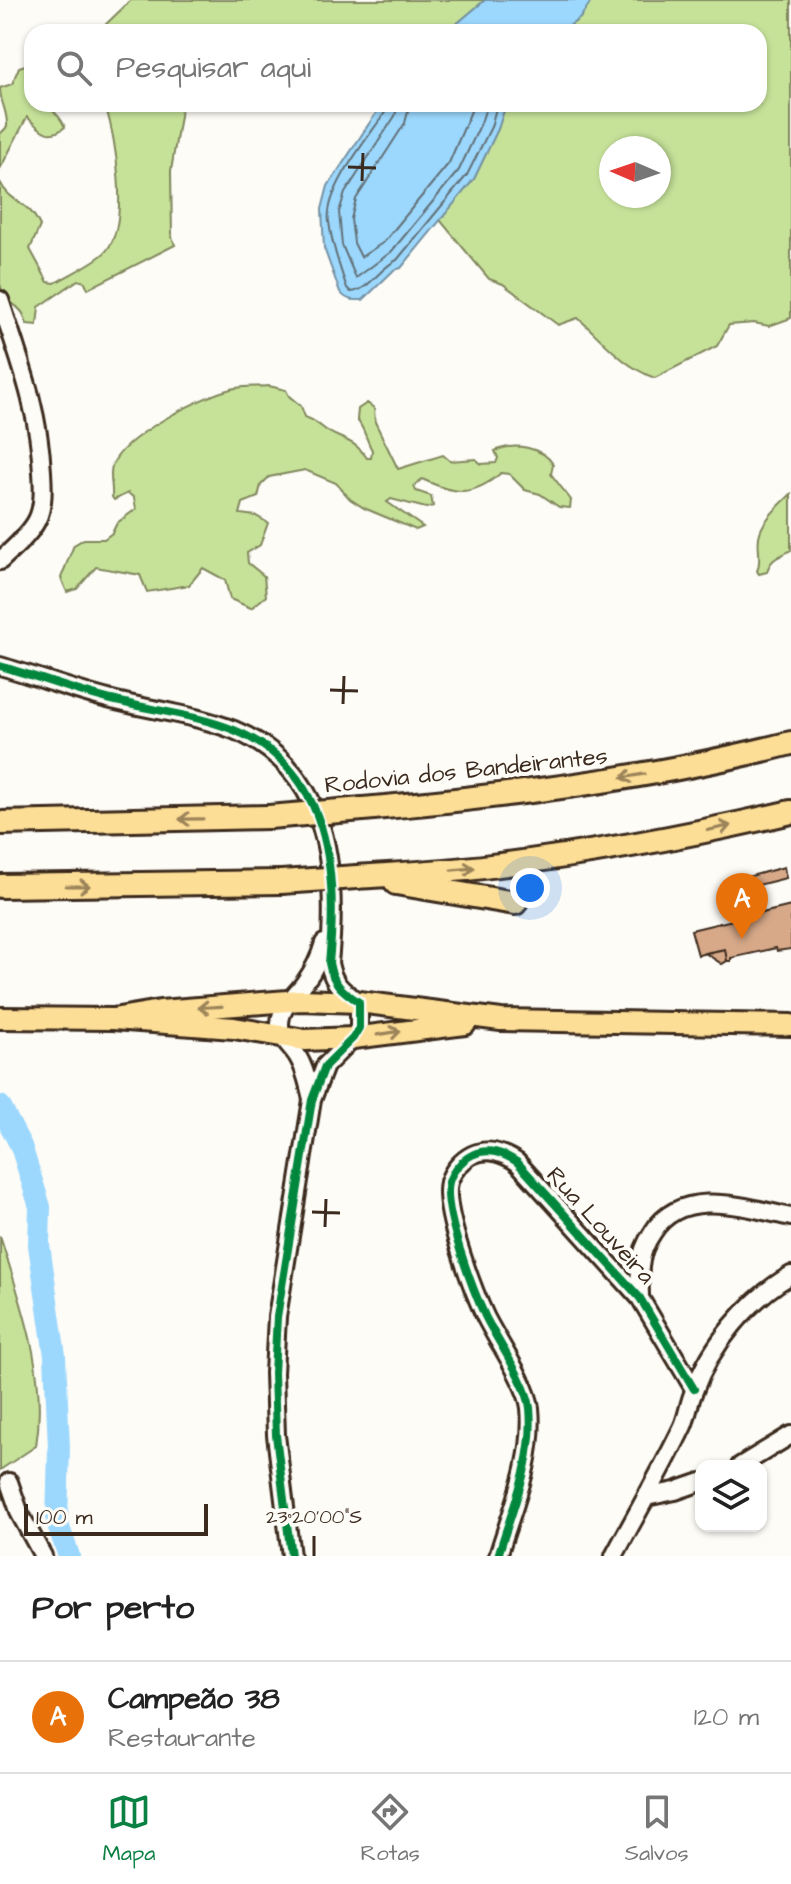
<!DOCTYPE html>
<html lang="pt">
<head>
<meta charset="utf-8">
<style>
	body { margin:0; font-family:"Architects Daughter",sans-serif; background:#f2f2f2; color:#222 }
	.controls { position:absolute; right:24px; bottom:24px; display:grid; overflow:hidden; border-radius:16px; box-shadow:0 2px 6px #0004 }
	.controls button { width:72px; height:72px; display:grid; place-items:center; padding:0; border:0; border-bottom:2px solid #e0e0e0; background:#fff; color:#222; font:40px sans-serif }
	.compass { position:absolute; left:599px; top:136px; width:72px; height:72px; border-radius:50%; background:#fff; box-shadow:0 2px 6px #0004; rotate:272deg }
	.scale { position:absolute; left:24px; bottom:20px; width:184px; box-sizing:border-box; padding-left:8px; border:4px solid #3b2a1e; border-top:0; font-size:22px; line-height:28px; white-space:nowrap; color:#3b2a1e; -webkit-text-stroke:6px #fdfcf7; paint-order:stroke }
	.you { position:absolute; left:530px; top:888px; width:28px; height:28px; margin:-20px; border:6px solid #fff; border-radius:50%; background:#1a73e8; box-shadow:0 0 0 12px #1a73e833 }
	.badge { display:grid; place-items:center; width:52px; height:52px; border-radius:50%; background:#0b8043; color:#fff; font-size:26px; font-weight:700 }
	.pin { position:absolute; translate:-50% -66px; filter:drop-shadow(0 2px 4px #0008) }
	.pin::after { content:''; position:absolute; top:42px; width:28px; height:24px; background:inherit; clip-path:polygon(0 0,100% 0,50% 100%) }
	.list { margin:0; padding:0; list-style:none }
	h2 { display:flex; justify-content:space-between; align-items:center; height:104px; margin:0; padding:0 32px; font-size:34px }
	h2 small { font-size:26px; font-weight:400; color:#767676 }
	.list li { display:grid; grid-template-columns:52px 1fr auto; gap:24px; align-items:center; box-sizing:border-box; height:112px; padding:0 32px; border-top:2px solid #e0e0e0 }
	.list b { display:block; font-size:30px; white-space:nowrap }
	.list p { margin:0; font-size:26px; white-space:nowrap; color:#767676 }
	.list em { font-size:26px; font-style:normal; color:#767676 }
	.icon { flex:none; width:44px; height:44px; fill:none; stroke:currentColor; stroke-width:2; stroke-linecap:round; stroke-linejoin:round }
	.map { position:relative; flex:none; width:791px; height:1556px; overflow:hidden }
	.search { position:absolute; background:#fff; box-shadow:0 2px 6px #0004; left:24px; right:24px; top:24px; height:88px; display:flex; align-items:center; gap:20px; box-sizing:border-box; padding:0 28px; border-radius:24px; color:#767676; font-size:30px }
	.sheet { height:216px; background:#fff }
	nav { display:flex; justify-content:space-around; align-items:center; box-sizing:border-box; height:112px; border-top:2px solid #e0e0e0; background:#fff; font-size:22px; color:#767676 }
	nav a { display:grid; justify-items:center; gap:4px }
	nav .on { color:#0b8043 }
	.map>svg:first-child { display:block }
	.green { fill:#c6e299; stroke:#80865c; stroke-width:2; fill-rule:evenodd }
	.water { fill:#9cd8fd; stroke:#7592a4; stroke-width:2 }
	.lines { fill:none; stroke-linecap:round; stroke-linejoin:round }
	.shore { stroke:#627077; stroke-width:2 }
	.river { stroke:#9cd8fd; stroke-width:22 }
	.building { fill:#d7a989; stroke:#3b2a1e; stroke-width:2 }
	.minor-casing { stroke:#3b2a1e; stroke-width:22 }
	.major-casing { stroke:#3b2a1e; stroke-width:26 }
	.highway-casing { stroke:#3b2a1e; stroke-width:28 }
	.minor { stroke:#fdfcf7; stroke-width:16 }
	.major { stroke:#fdde96; stroke-width:20 }
	.highway { stroke:#fdde96; stroke-width:22 }
	.highway-bridge-casing { stroke:#3b2a1e; stroke-width:28; stroke-linecap:butt }
	.highway-bridge { stroke:#fdde96; stroke-width:22 }
	.cycleway-casing { stroke:#fdfcf7; stroke-width:13 }
	.cycleway { stroke:#00873e; stroke-width:8 }
	.oneway { stroke:#9c845a }
	.ticks { fill:none; stroke:#3b2a1e; stroke-width:3 }
	.labels { text-anchor:middle; stroke-width:8; stroke-linejoin:round; paint-order:stroke }
	.street-label { font-size:24px; fill:#3b2a1e; stroke:#fdfcf7 }
	.ticks-label { font-size:20px; text-anchor:middle; fill:#3b2a1e; stroke:#fdfcf7; stroke-width:8; stroke-linejoin:round; paint-order:stroke }
</style>
</head>
<body>
<div class="map">
<svg width="791" height="1556" viewBox="0 0 791 1556">
	<rect width="100%" height="100%" fill="#fdfcf7"/>
	<filter id="ink" filterUnits="userSpaceOnUse"><feTurbulence type="fractalNoise" baseFrequency=".0125" numOctaves="2"/><feDisplacementMap in="SourceGraphic" scale="16" xChannelSelector="R" yChannelSelector="G"/><feConvolveMatrix kernelMatrix="1 2 1 2 8 2 1 2 1" color-interpolation-filters="sRGB"/></filter>
	<g filter="url(#ink)">
		<path class="green" d="M 131,0 L 485,0 L 447,32 L 102,32 L 101,29 Z
			M 592,0 L 791,0 L 791,318 L 769,326 L 754,323 L 729,325 L 717,346 L 655,378 C 622,366 603,340 578,318 L 558,325 L 503,284 L 489,279 L 440,220 L 474,179 L 498,129 L 506,104 L 759,104 L 759,32 L 561,32 L 580,18 ZM 611,148 L 659,148 L 659,196 L 611,196 Z
			M 25,65 L 32,67 L 32,104 C 48,104 58,112 65,127 C 48,141 40,129 27,117 L 0,169 L 0,134 L 7,127 C 8,111 0,103 0,88 L 12,84 L 19,67 Z
			M 105,104 L 182,104 L 171,171 L 172,237 L 175,245 L 88,289 L 85,282 L 78,280 L 39,307 L 37,325 L 27,324 C 25,320 25,315 21,311 C 10,298 7,307 0,284 L 0,182 C 11,205 28,199 40,226 L 30,249 L 48,282 L 55,283 C 68,275 99,261 107,250 C 130,220 115,137 105,104 Z
			M 269,386 L 286,390 L 289,396 L 301,406 L 305,417 C 314,420 315,422 322,427 C 338,441 352,436 367,458 L 371,458 L 372,450 C 366,440 365,429 357,420 L 358,409 L 367,403 L 374,408 L 375,422 L 398,469 L 443,455 L 450,461 L 476,459 L 481,464 L 496,463 L 498,458 L 495,451 C 514,442 542,447 553,464 L 551,474 L 571,500 L 570,508 L 559,507 L 540,494 L 525,490 L 509,474 L 501,473 C 471,498 455,494 422,479 L 414,486 L 416,491 L 431,496 L 433,506 L 426,508 L 391,499 L 387,502 L 423,527 L 416,530 L 364,508 L 350,499 L 336,483 L 305,470 L 269,477 L 261,485 L 258,497 L 243,503 L 240,514 L 256,516 L 268,523 L 260,545 L 247,553 L 248,563 L 264,576 L 266,596 L 251,608 L 230,599 L 225,580 L 203,568 L 189,585 L 147,592 L 140,575 L 96,567 L 77,589 L 67,592 L 61,578 L 74,545 L 84,539 L 104,539 L 112,533 L 117,523 L 136,509 L 134,498 L 128,493 L 114,500 L 112,497 C 113,487 109,474 112,466 C 122,437 202,396 231,389 C 243,386 257,387 269,386 Z
			M 791,494 L 791,550 C 780,557 770,558 767,572 L 759,574 L 757,571 C 762,559 757,549 759,537 C 761,521 780,505 791,494 Z
			M 0,1236 C 21,1304 48,1373 36,1446 L 0,1470 Z"/>
		<path class="water" d="M 485,0 L 592,0 L 580,18 L 561,32 L 447,32 Z
			M 382,104 L 506,104 L 498,129 L 474,179 L 401,268 L 394,270 L 363,300 C 353,300 347,301 340,292 L 324,248 L 322,209 L 328,186 Z"/>
		<g class="lines">
			<path class="shore" d="M 388,104 L 386,111 C 369,137 324,190 329,222 C 332,245 339,266 347,288 L 351,292 C 369,291 380,267 397,260 L 467,175 L 491,127 L 497,104
				M 398,104 L 395,116 L 345,193 L 339,212 L 342,245 L 356,278 L 391,252 L 459,170 L 481,123 L 487,104
				M 410,104 L 405,123 L 356,199 L 351,219 L 354,243 L 361,257 L 384,242 L 449,163 L 474,104"/>
			<path class="river" d="M 0,1106 L 21,1146 L 40,1207 L 39,1245 L 55,1356 L 59,1448 L 57,1522 L 69,1556"/>
		</g>
		<path class="building" d="M 784,867 L 786,878 L 738,890 L 736,880 Z
			M 791,906 L 791,949 L 777,951 L 776,948 L 731,958 L 731,961 L 727,961 L 725,949 L 698,955 L 691,930 Z
			M 725,949 L 727,961 L 722,964 L 705,953 Z"/>
		<g class="lines">
			<g class="minor-casing">
				<path id="minor" d="M 0,300 C 19,359 39,409 42,472 C 43,487 44,506 37,520 C 29,536 12,549 0,561
					M 0,666 C 39,677 77,692 116,701 C 156,711 196,715 234,730 C 331,770 338,872 329,963 C 333,984 342,991 359,1002 L 359,1028 L 353,1038 L 325,1066 L 312,1100 L 277,1317 L 274,1373 L 276,1435 L 291,1556
					M 312,1099 C 308,1084 306,1070 298,1057 C 294,1050 287,1044 283,1037 C 272,1013 293,999 305,982 C 314,970 320,957 324,943
					M 640,1298 C 640,1288 639,1277 640,1267 C 641,1254 646,1242 653,1232 C 682,1185 747,1208 791,1217
					M 740,1466 L 791,1435
					M 9,1482 L 20,1514 L 43,1556
					M 646,1497 L 675,1491 L 701,1482
					M 498,1556 C 512,1509 535,1459 530,1408 C 528,1385 496,1339 485,1316 C 473,1290 442,1209 449,1182 C 452,1171 462,1160 472,1155 C 488,1147 503,1153 517,1162 L 640,1298 L 694,1389
					M 614,1556 C 637,1513 662,1470 683,1426 C 688,1414 689,1402 694,1391 C 710,1346 749,1299 791,1275"/>
			</g>
			<g class="major-casing">
				<path id="major" d="M 0,1018 L 113,1019 L 234,1028 L 305,1040 L 353,1038 L 465,1024
					M 113,1019 L 160,1011 L 301,1000 L 359,1002 L 501,1020 L 791,1025"/>
			</g>
			<g class="highway-casing">
				<path id="highway" d="M 363,809 C 507,796 650,779 791,743
					M 0,823 L 269,817
					M 357,877 C 402,874 447,872 491,866 C 592,854 692,835 791,812
					M 396,883 L 515,903
					M 0,886 L 281,882"/>
			</g>
			<use href="#minor" class="minor"/>
			<use href="#major" class="major"/>
			<use href="#highway" class="highway"/>
			<g class="highway-bridge-casing">
				<path id="highway-bridge" d="M 269,817 L 363,809
					M 281,882 L 357,877"/>
			</g>
			<use href="#highway-bridge" class="highway-bridge"/>
			<g class="cycleway-casing">
				<path id="cycleway" d="M 0,666 C 39,677 77,692 116,701 C 156,711 196,715 234,730 C 331,770 338,872 329,963 C 333,984 342,991 359,1002 L 359,1028 L 353,1038 L 325,1066 L 312,1100 L 277,1317 L 274,1373 L 276,1435 L 291,1556
					M 498,1556 C 512,1509 535,1459 530,1408 C 528,1385 496,1339 485,1316 C 473,1290 442,1209 449,1182 C 452,1171 462,1160 472,1155 C 488,1147 503,1153 517,1162 L 640,1298 L 694,1389"/>
			</g>
			<use href="#cycleway" class="cycleway"/>
		</g>
		<defs><path id="oneway-shaft" d="M-6 0H5M1.5-3L5.5 0L1.5 3" fill="none" stroke-width="1.6" stroke-linecap="round" stroke-linejoin="round" transform="scale(2)"/></defs>
		<g class="oneway">
			<use href="#oneway-shaft" transform="translate(633 776) rotate(170)"/>
			<use href="#oneway-shaft" transform="translate(191 819) rotate(179)"/>
			<use href="#oneway-shaft" transform="translate(719 828) rotate(-12)"/>
			<use href="#oneway-shaft" transform="translate(463 869) rotate(-5)"/>
			<use href="#oneway-shaft" transform="translate(78 886)"/>
			<use href="#oneway-shaft" transform="translate(210 1007) rotate(177)"/>
			<use href="#oneway-shaft" transform="translate(389 1033) rotate(-9)"/>
		</g>
	</g>
	<path class="ticks" d="M 348,167 L 376,168M 362,181 L 363,153M 330,690 L 358,691M 343,704 L 344,676M 312,1212 L 340,1213M 325,1227 L 326,1199M 314,1556 L 314,1536"/>
	<g class="labels">
		<g class="street-label">
			<text transform="translate(466 770) rotate(-6)" y="8">Rodovia dos Bandeirantes</text>
			<text transform="translate(601 1225) rotate(48)" y="8">Rua Louveira</text>
		</g>
	</g>
	<g class="ticks-label">
		<text x="314" y="1523">23°20'00"S</text>
	</g>
</svg>
<div class="controls">
<button><svg class="icon" aria-label="layers" viewBox="0 0 24 24"><path d="M12 4l9 5-9 5-9-5zM3 14l9 5 9-5"/></svg></button>
</div>
<svg class="compass" viewBox="-18 -18 36 36"><path d="M0-13l5 13h-10z" fill="#e53935"/><path d="M0 13l5-13h-10z" fill="#767676"/></svg>
<div class="scale">100 m</div>
<div class="you"></div>
<div class="pin badge" style="left:742px;top:939px;background:#e8710a">A</div>
<div class="search"><svg class="icon" aria-label="search" viewBox="0 0 24 24"><circle cx="10" cy="10" r="6"/><path d="M15 15l6 6"/></svg>Pesquisar aqui</div>
</div>
<section class="sheet">
<h2>Por perto<small></small></h2>
<ul class="list">
<li><span class="badge" style="background:#e8710a">A</span><div><b>Campeão 38</b><p>Restaurante</p></div><em>120 m</em></li>
</ul>
</section>
<nav>
<a class="on"><svg class="icon" aria-label="map" viewBox="0 0 24 24"><path d="M3 6l6-2 6 2 6-2v14l-6 2-6-2-6 2zM9 4v14M15 6v14"/></svg>Mapa</a>
<a><svg class="icon" aria-label="directions" viewBox="0 0 24 24"><path d="M12 3l9 9-9 9-9-9zM9 14v-3h6M13 9l2 2-2 2"/></svg>Rotas</a>
<a><svg class="icon" aria-label="saved" viewBox="0 0 24 24"><path d="M7 4h10v16l-5-4-5 4z"/></svg>Salvos</a>
</nav>
</body>
</html>
